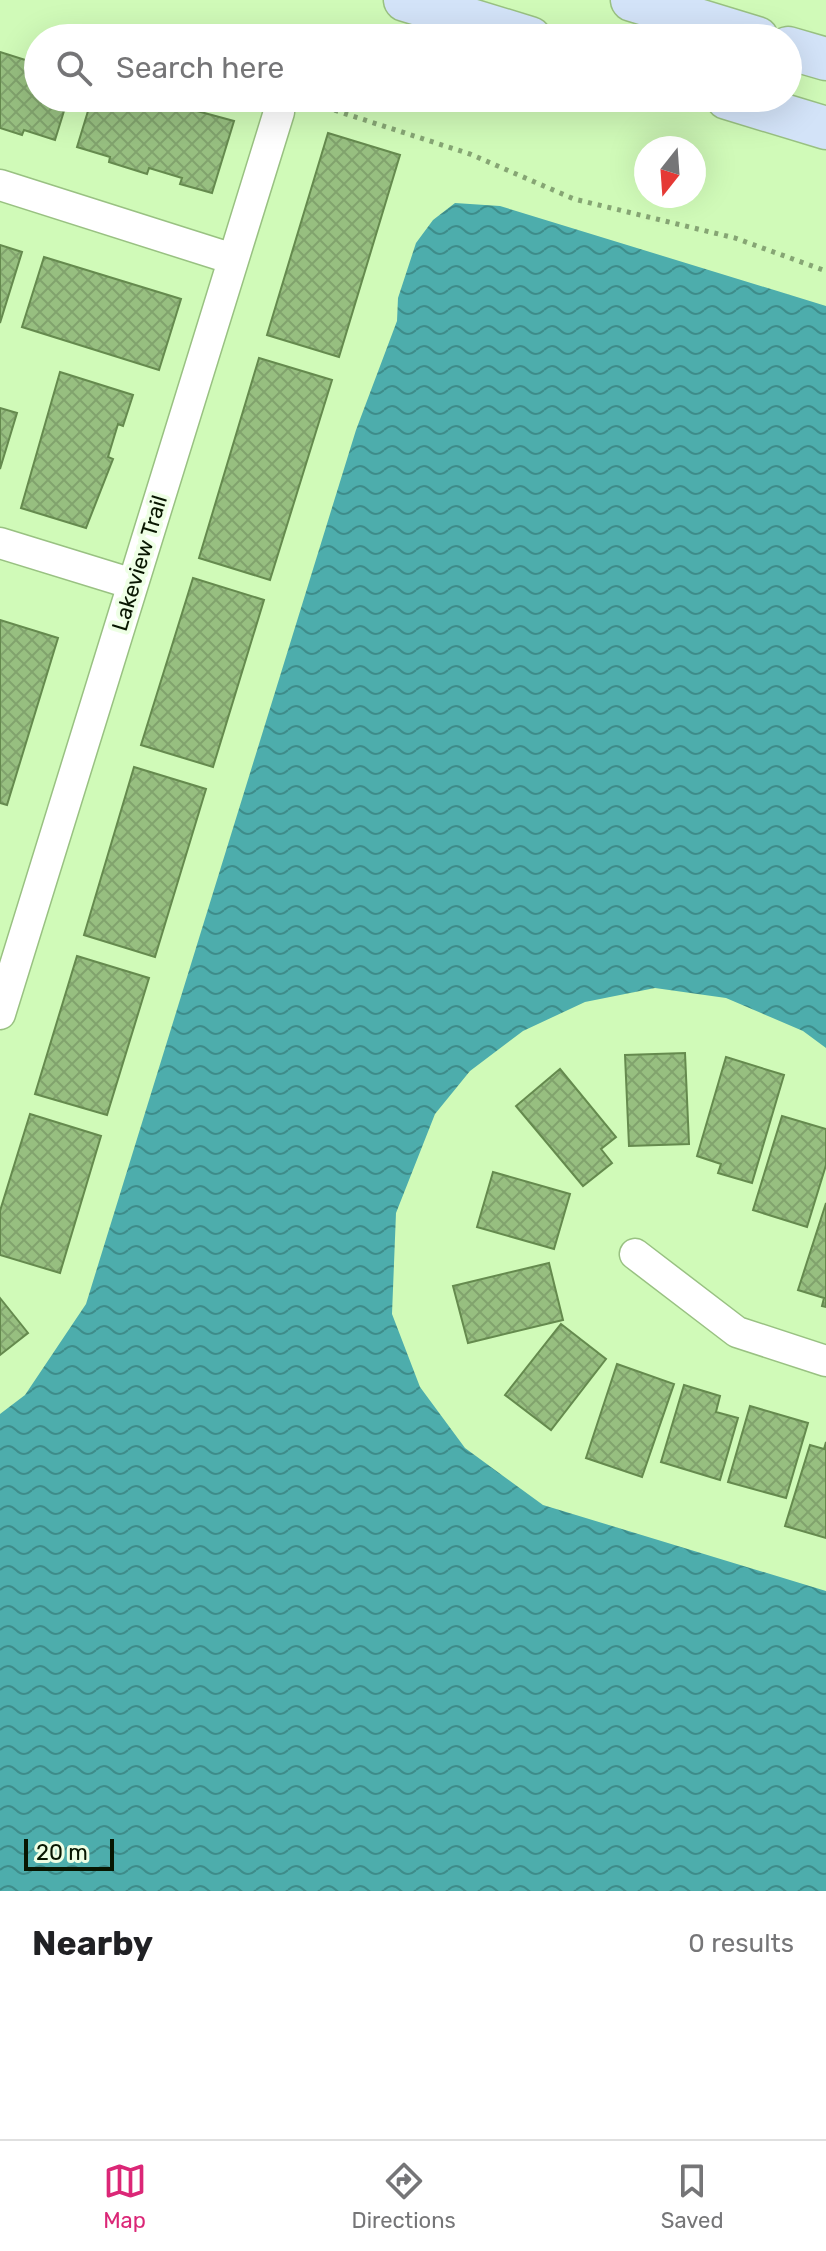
<!DOCTYPE html>
<html lang="en">
<head>
<meta charset="utf-8">
<style>
	body { margin:0; font-family:Rubik,sans-serif; background:#f6f6f6; color:#202124 }
	.compass { position:absolute; left:634px; top:136px; width:72px; height:72px; border-radius:50%; background:#fff; box-shadow:0 8px 32px #0002; rotate:197deg }
	.scale { position:absolute; left:24px; bottom:20px; width:90px; box-sizing:border-box; padding-left:8px; border:4px solid #081601; border-top:0; font-size:22px; line-height:28px; white-space:nowrap; color:#081601; -webkit-text-stroke:6px #eeffe5; paint-order:stroke }
	.list { margin:0; padding:0; list-style:none }
	h2 { display:flex; justify-content:space-between; align-items:center; height:104px; margin:0; padding:0 32px; font-size:34px }
	h2 small { font-size:26px; font-weight:400; color:#757577 }
	.icon { flex:none; width:44px; height:44px; fill:none; stroke:currentColor; stroke-width:2; stroke-linecap:round; stroke-linejoin:round }
	.map { position:relative; flex:none; width:826px; height:1891px; overflow:hidden }
	.search { position:absolute; background:#fff; box-shadow:0 8px 32px #0002; left:24px; right:24px; top:24px; height:88px; display:flex; align-items:center; gap:20px; box-sizing:border-box; padding:0 28px; border-radius:44px; color:#757577; font-size:30px }
	.sheet { height:248px; background:#fff }
	nav { display:flex; justify-content:space-around; align-items:center; box-sizing:border-box; height:112px; border-top:2px solid #e0e0e0; background:#fff; font-size:22px; color:#757577 }
	nav a { display:grid; justify-items:center; gap:4px }
	nav .on { color:#db2777 }
	.map>svg:first-child { display:block }
	.water { fill:url(#water-waves) }
	.building { fill:url(#building-cross-hatch); stroke:#658a4e; stroke-width:2 }
	.lines { fill:none; stroke-linecap:round; stroke-linejoin:round }
	.street-casing { stroke:#99c182; stroke-width:33 }
	.secondary-casing { stroke:#99c182; stroke-width:45 }
	.path { stroke:#86a574; stroke-width:5; stroke-dasharray:4 6; stroke-linecap:butt }
	.street { stroke:#fff; stroke-width:30 }
	.secondary { stroke:#d3e3f8; stroke-width:42 }
	.labels { text-anchor:middle; stroke-width:8; stroke-linejoin:round; paint-order:stroke }
	.street-label { font-size:22px; fill:#081601; stroke:#eeffe5 }
</style>
</head>
<body>
<div class="map">
<svg width="826" height="1891" viewBox="0 0 826 1891">
	<defs>
		<pattern id="water-waves" width="16" height="10" patternUnits="userSpaceOnUse" patternTransform="scale(2)"><rect width="16" height="10" fill="#4dadac"/><path d="M0 5q4-4 8 0t8 0" fill="none" stroke="#3e8c8a"/></pattern>
		<pattern id="building-cross-hatch" width="8" height="8" patternUnits="userSpaceOnUse" patternTransform="scale(2)"><rect width="8" height="8" fill="#97bf80"/><path d="M0 0l8 8M0 8l8-8" fill="none" stroke="#81a36d"/></pattern>
	</defs>
	<rect width="100%" height="100%" fill="#d0fab8"/>
	<path class="water" d="M 455,203 L 500,206 L 826,306 L 826,1048 L 803,1031 L 726,998 L 655,988 L 585,1002 L 523,1031 L 470,1071 L 435,1114 L 396,1213 L 392,1314 L 420,1387 L 465,1448 L 543,1505 L 826,1591 L 826,1891 L 0,1891 L 0,1414 L 25,1395 L 86,1304 L 356,430 L 397,321 L 398,298 L 416,243 L 433,220 Z"/>
	<path class="building" d="M 0,52 L 38,64 L 38,98 L 68,98 L 55,140 L 24,130 L 22,135 L 0,128 Z
		M 92,98 L 149,98 L 234,121 L 212,193 L 180,184 L 182,178 L 149,168 L 147,174 L 109,162 L 110,157 L 77,147 Z
		M 328,133 L 400,155 L 339,357 L 267,335 Z
		M 0,245 L 22,252 L 0,323 Z
		M 44,257 L 181,299 L 159,370 L 22,327 Z
		M 259,358 L 332,380 L 270,580 L 199,558 Z
		M 60,372 L 133,395 L 123,426 L 118,424 L 108,457 L 113,459 L 86,528 L 21,508 Z
		M 0,408 L 17,413 L 0,469 Z
		M 193,578 L 264,600 L 213,767 L 141,745 Z
		M 0,620 L 58,638 L 7,805 L 0,803 Z
		M 134,767 L 206,789 L 155,957 L 84,935 Z
		M 77,956 L 149,978 L 107,1115 L 35,1094 Z
		M 685,1053 L 689,1144 L 629,1146 L 625,1055 Z
		M 726,1057 L 784,1075 L 752,1183 L 718,1173 L 721,1164 L 697,1156 Z
		M 560,1069 L 616,1137 L 601,1149 L 612,1163 L 583,1186 L 516,1106 Z
		M 30,1114 L 101,1136 L 60,1273 L 0,1255 L 0,1211 Z
		M 782,1116 L 826,1129 L 826,1165 L 807,1227 L 753,1210 Z
		M 493,1172 L 570,1194 L 554,1249 L 477,1227 Z
		M 826,1203 L 826,1307 L 822,1306 L 824,1298 L 798,1290 Z
		M 549,1263 L 563,1320 L 468,1343 L 453,1286 Z
		M 0,1298 L 28,1333 L 0,1355 Z
		M 561,1324 L 606,1359 L 551,1430 L 505,1395 Z
		M 617,1364 L 674,1384 L 642,1477 L 586,1458 Z
		M 684,1385 L 720,1396 L 716,1412 L 738,1418 L 720,1480 L 661,1462 Z
		M 750,1406 L 808,1423 L 786,1498 L 728,1482 Z
		M 826,1442 L 826,1538 L 785,1526 L 810,1445 L 824,1449 Z"/>
	<g class="lines">
		<g class="street-casing">
			<path id="street" d="M 0,185 L 233,259
				M 0,543 L 133,584
				M 0,1014 L 279,112
				M 635,1254 L 737,1332 L 826,1361"/>
		</g>
		<g class="secondary-casing">
			<path id="secondary" d="M 405,0 L 530,38
				M 632,0 L 757,38
				M 788,48 L 826,59
				M 727,98 L 826,128"/>
		</g>
		<path class="path" d="M 306,101 L 470,154 L 574,199 L 735,238 L 826,271"/>
		<use href="#street" class="street"/>
		<use href="#secondary" class="secondary"/>
	</g>
	<g class="labels">
		<g class="street-label">
			<text transform="translate(139 563) rotate(-73)" y="8">Lakeview Trail</text>
		</g>
	</g>
</svg>
<svg class="compass" viewBox="-18 -18 36 36"><path d="M0-13l5 13h-10z" fill="#e53935"/><path d="M0 13l5-13h-10z" fill="#757577"/></svg>
<div class="scale">20 m</div>
<div class="search"><svg class="icon" aria-label="search" viewBox="0 0 24 24"><circle cx="10" cy="10" r="6"/><path d="M15 15l6 6"/></svg>Search here</div>
</div>
<section class="sheet">
<h2>Nearby<small>0 results</small></h2>
<ul class="list">
</ul>
</section>
<nav>
<a class="on"><svg class="icon" aria-label="map" viewBox="0 0 24 24"><path d="M3 6l6-2 6 2 6-2v14l-6 2-6-2-6 2zM9 4v14M15 6v14"/></svg>Map</a>
<a><svg class="icon" aria-label="directions" viewBox="0 0 24 24"><path d="M12 3l9 9-9 9-9-9zM9 14v-3h6M13 9l2 2-2 2"/></svg>Directions</a>
<a><svg class="icon" aria-label="saved" viewBox="0 0 24 24"><path d="M7 4h10v16l-5-4-5 4z"/></svg>Saved</a>
</nav>
</body>
</html>
